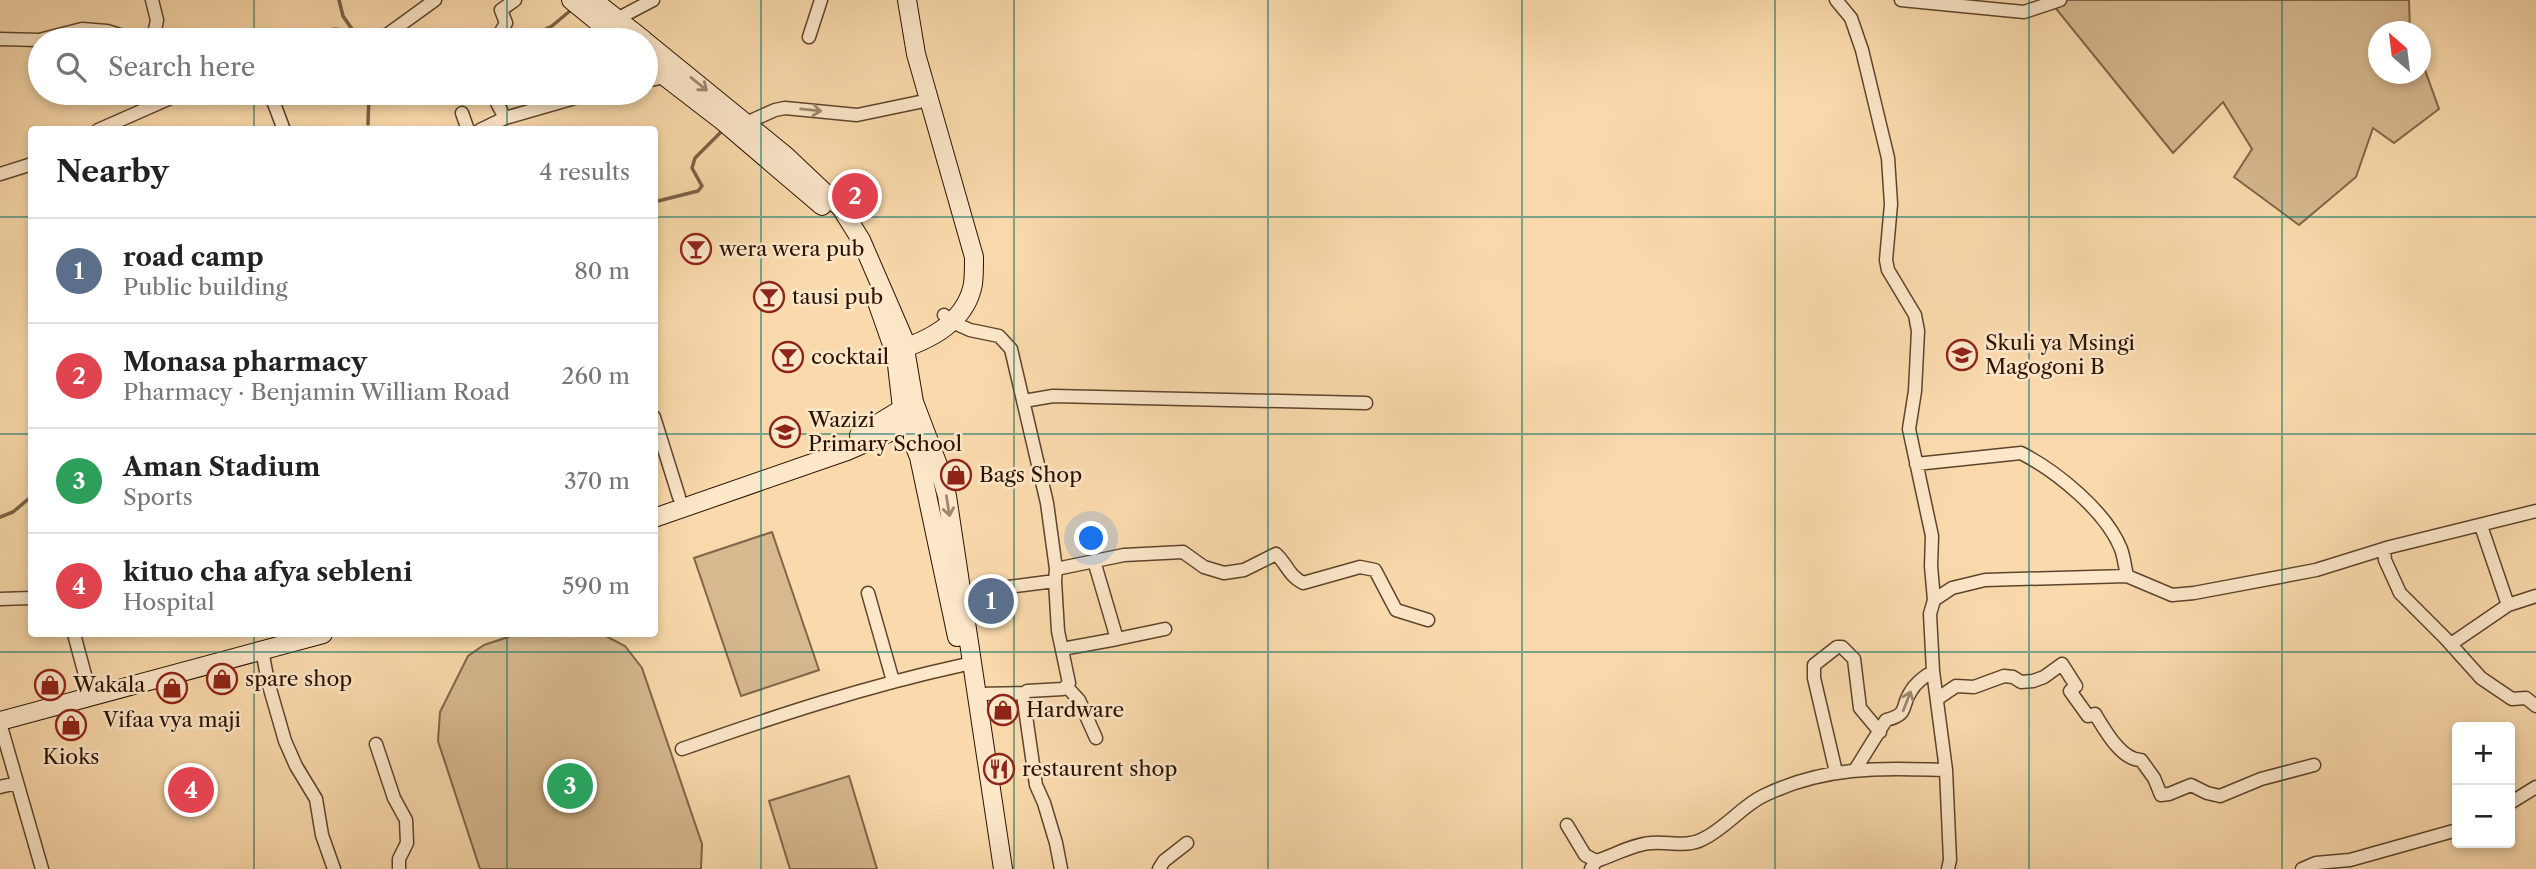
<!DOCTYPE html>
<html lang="en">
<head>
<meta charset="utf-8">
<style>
	body { margin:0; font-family:"Libre Caslon Text",serif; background:#f6f6f6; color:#222 }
	.controls { position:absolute; right:21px; bottom:21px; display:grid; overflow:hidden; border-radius:7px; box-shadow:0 4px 10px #0003 }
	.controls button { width:63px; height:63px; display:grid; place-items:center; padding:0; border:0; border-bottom:2px solid #e0e0e0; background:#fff; color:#222; font:35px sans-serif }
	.compass { position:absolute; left:2368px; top:21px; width:63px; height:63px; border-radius:50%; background:#fff; box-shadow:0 4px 10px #0003; rotate:332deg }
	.you { position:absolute; left:1092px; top:539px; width:24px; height:24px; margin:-18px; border:5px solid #fff; border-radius:50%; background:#1a73e8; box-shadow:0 0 0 10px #1a73e833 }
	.badge { display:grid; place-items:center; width:46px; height:46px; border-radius:50%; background:#8f2418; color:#fff; font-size:23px; font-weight:700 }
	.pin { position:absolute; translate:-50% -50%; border:4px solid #fff; box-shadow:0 2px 7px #0006 }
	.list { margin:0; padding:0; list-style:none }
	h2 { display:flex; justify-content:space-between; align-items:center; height:91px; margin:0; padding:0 28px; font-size:30px }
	h2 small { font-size:23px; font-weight:400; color:#767676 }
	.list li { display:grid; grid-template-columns:46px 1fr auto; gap:21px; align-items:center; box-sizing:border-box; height:105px; padding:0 28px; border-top:2px solid #e0e0e0 }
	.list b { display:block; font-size:26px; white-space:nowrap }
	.list p { margin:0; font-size:23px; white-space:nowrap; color:#767676 }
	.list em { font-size:23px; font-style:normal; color:#767676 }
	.icon { flex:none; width:38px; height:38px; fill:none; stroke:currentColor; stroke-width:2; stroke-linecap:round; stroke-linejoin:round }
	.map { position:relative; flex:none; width:2536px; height:869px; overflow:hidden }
	.search { position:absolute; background:#fff; box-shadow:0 4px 10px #0003; left:28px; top:28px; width:630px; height:77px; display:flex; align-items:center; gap:18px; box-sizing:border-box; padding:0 24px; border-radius:38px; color:#767676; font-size:26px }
	.panel { position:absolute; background:#fff; box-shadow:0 4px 10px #0003; left:28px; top:126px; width:630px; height:511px; border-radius:7px }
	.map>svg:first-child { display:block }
	.green { fill:#d7b88f; stroke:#806548; stroke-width:2 }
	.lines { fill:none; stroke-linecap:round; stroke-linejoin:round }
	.stream { stroke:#7c6145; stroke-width:3.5 }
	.minor-casing { stroke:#5e442c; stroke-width:15 }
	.secondary-casing { stroke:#2a1202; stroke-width:20 }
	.minor { stroke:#fce7c9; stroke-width:12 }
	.secondary { stroke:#fce7c9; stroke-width:18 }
	.oneway { stroke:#9e876f }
	.grid { fill:none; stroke:#0f766e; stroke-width:2; stroke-opacity:0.55 }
	.labels { text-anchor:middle; stroke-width:5; stroke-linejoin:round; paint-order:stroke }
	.poi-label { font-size:21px; fill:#2a1202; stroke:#fce7c9; text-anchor:start }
</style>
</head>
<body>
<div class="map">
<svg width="2536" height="869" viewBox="0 0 2536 869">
	<rect width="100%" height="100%" fill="#fadaac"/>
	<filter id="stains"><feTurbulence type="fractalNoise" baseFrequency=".00286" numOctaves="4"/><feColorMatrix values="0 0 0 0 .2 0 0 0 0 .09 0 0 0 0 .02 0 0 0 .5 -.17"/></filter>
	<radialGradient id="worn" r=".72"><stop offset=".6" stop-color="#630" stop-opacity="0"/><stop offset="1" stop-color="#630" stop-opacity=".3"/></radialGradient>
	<path class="green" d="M 2049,0 L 2409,0 L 2410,31 L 2378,32 L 2378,74 L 2420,74 L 2421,59 L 2439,109 L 2394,143 L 2373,128 L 2356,177 L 2299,225 L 2234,177 L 2252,149 L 2223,102 L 2173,153 Z
		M 772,532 L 819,670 L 741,696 L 694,558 Z
		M 517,634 L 602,634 L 625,646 L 642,668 L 702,844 L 701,869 L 480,869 L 438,741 L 440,712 L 468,656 L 484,645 Z
		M 849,776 L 877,869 L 790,869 L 769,801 Z"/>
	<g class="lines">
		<path class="stream" d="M 339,0 L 343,16 L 354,32
			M 522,40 L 552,26 L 571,10
			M 368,124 L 369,93
			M 654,202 L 698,191 L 702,186 L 692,168 L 695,158 L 722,131
			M 0,517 L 13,512 L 32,496"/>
		<g class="minor-casing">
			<path id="minor" d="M 152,0 L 157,20 L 153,39
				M 1836,0 L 1851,18 L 1862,50 L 1888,158 L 1891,204 L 1886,260 L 1888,270 L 1915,315 L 1918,331 L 1915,391 L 1909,429 L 1932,536 L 1931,566 L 1934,600 L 1930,614 L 1933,671 L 1946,770 L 1950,860 L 1948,869
				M 1901,0 L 2024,12 L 2060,0
				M 617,19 L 653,0
				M 809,37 L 821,0
				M 0,39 L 39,40 L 82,29 L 107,31 L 129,38 L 156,40
				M 309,40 L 334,35 L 376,39 L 388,34 L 435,0
				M 492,40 L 500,33 L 506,23 L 501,10 L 515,0
				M 646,81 L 665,77
				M 270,93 L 284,130
				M 497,103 L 505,118
				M 462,113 L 468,130
				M 746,123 L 775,110 L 785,108 L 857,115 L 929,100
				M 98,130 L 182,93
				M 480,130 L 505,118 L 592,93
				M 0,174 L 32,164
				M 944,315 L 952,322 L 970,330 L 999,336 L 1011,349 L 1047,503 L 1056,569 L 1055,581 L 961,593
				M 1024,401 L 1053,396 L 1366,403
				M 654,417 L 679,497
				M 1916,464 L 2021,453 C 2056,471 2106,511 2121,549 C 2124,557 2125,567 2127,576 L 2172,595 L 2194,593 L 2316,570 L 2390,547 L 2536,511
				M 2481,526 L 2508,605
				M 2384,549 L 2385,560 L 2400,593 L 2446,639 L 2481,678 L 2512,699 L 2526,698 L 2536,706
				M 1094,561 L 1117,639 L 1165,629
				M 1056,569 L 1124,555 L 1183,552 L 1204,567 L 1224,573 L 1244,570 L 1276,554 C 1287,564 1288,575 1303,583 L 1360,567 L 1375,570 L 1396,610 L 1428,620
				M 1055,581 L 1058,631 L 1069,683 L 1063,689 L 1027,691 L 1023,695 L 1036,785 L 1044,803 L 1056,843 L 1061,869
				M 868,593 L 893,681
				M 0,599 L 32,598
				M 1934,600 L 1952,588 L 1985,580 L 2127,576
				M 74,634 L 88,686
				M 2451,644 L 2508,605 L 2536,596
				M 1062,649 L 1117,639
				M 262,650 L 268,682 L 285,741 L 296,766 L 316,799 L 322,835 L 334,869
				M 1067,687 L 1079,700 L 1096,738
				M 977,694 L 1024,693
				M 1937,699 L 1956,686 L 1974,687 L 2004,676 L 2013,677 L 2021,682 L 2033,681 L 2044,677 L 2062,664 L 2076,686 L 2070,691 L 2088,716 L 2095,714 C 2105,730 2121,760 2141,760 L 2154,778 L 2161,795 L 2169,794 L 2191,785 L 2207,793 L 2220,796 L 2261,779 L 2314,765
				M 0,723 L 42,869
				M 376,744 L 394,798 L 406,820 L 407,843 L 399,859 L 399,869
				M 682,749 C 775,716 867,686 963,665
				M 1855,770 L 1886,720 C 1910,714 1900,707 1911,691 C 1916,682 1925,676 1933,671
				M 1836,772 L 1814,678 L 1814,665 L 1837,647 L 1842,647 L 1854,659 L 1860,708 L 1880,732
				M 0,787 L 17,783
				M 2510,803 L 2536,787
				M 1567,825 L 1585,855 L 1596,861
				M 1159,869 L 1164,861 L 1187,843
				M 1591,869 L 1596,861 C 1613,856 1633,844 1651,843 C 1668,841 1687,848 1703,839 C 1726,828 1742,806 1763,796 C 1824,766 1880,768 1946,770
				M 2302,869 L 2316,863 L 2350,860 L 2457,830"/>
		</g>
		<g class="secondary-casing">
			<path id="secondary" d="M 571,0 L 620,40
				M 593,0 L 644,40
				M 646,42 L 786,156 L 841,208 L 861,240 L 903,337 L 914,402 L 938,465 L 947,496 L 1003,869
				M 646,62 L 720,119 L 822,206
				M 877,302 L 896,356 L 903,417 L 919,457 L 957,637
				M 898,350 C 930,340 966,322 973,284 C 974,276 974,266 974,257 L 916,54 L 907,0
				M 859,435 L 910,404
				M 654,518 L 847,451 L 913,422
				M 0,721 L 323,634"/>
		</g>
		<use href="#minor" class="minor"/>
		<use href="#secondary" class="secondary"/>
	</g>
	<defs><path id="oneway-shaft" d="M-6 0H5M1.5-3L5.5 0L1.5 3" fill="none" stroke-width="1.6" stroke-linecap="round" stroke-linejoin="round" transform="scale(1.75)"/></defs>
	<g class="oneway">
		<use href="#oneway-shaft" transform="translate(699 84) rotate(39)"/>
		<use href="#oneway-shaft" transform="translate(811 110) rotate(6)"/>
		<use href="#oneway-shaft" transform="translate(948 506) rotate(81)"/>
		<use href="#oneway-shaft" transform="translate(1907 701) rotate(-69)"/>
	</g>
	<path class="grid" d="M 254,0 L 254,40M 507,0 L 507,40M 761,0 L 761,869M 1014,0 L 1014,869M 1268,0 L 1268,869M 1522,0 L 1522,869M 1775,0 L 1775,869M 2029,0 L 2029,869M 2282,0 L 2282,869M 254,93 L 254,130M 507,93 L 507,130M 0,217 L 32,217M 654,217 L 2536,217M 0,434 L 32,434M 654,434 L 2536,434M 254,634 L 254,869M 507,634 L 507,869M 0,652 L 2536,652"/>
	<defs>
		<g id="bar-ring" transform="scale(1.575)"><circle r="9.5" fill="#fce7c9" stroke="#8f2418" stroke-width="1.5"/><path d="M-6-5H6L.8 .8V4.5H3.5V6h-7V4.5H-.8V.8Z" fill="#8f2418"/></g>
		<g id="school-ring" transform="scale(1.575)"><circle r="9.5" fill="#fce7c9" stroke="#8f2418" stroke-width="1.5"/><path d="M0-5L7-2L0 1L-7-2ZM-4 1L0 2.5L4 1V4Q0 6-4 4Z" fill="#8f2418"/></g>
		<g id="shop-ring" transform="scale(1.575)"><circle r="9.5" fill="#fce7c9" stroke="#8f2418" stroke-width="1.5"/><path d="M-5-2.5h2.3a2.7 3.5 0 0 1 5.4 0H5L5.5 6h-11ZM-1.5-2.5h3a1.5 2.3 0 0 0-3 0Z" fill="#8f2418"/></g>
		<g id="restaurant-ring" transform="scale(1.575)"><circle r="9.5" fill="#fce7c9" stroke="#8f2418" stroke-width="1.5"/><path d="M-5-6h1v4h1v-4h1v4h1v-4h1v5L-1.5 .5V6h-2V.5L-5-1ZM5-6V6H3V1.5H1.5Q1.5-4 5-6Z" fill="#8f2418"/></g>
	</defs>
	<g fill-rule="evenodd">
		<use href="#bar-ring" x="696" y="249"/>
		<use href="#bar-ring" x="769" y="297"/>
		<use href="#school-ring" x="1962" y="355"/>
		<use href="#bar-ring" x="788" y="357"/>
		<use href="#school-ring" x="785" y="432"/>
		<use href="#shop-ring" x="956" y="475"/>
		<use href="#shop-ring" x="222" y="679"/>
		<use href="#shop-ring" x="50" y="685"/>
		<use href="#shop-ring" x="172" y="688"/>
		<use href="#shop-ring" x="1003" y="710"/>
		<use href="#shop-ring" x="71" y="725"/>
		<use href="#restaurant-ring" x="999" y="769"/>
	</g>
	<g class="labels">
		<g class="poi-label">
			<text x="719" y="256">wera wera pub</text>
			<text x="792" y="304">tausi pub</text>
			<text x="1985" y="350">Skuli ya Msingi<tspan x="1985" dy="24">Magogoni B</tspan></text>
			<text x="811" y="364">cocktail</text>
			<text x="808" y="427">Wazizi<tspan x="808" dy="24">Primary School</tspan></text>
			<text x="979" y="482">Bags Shop</text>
			<text x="245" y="686">spare shop</text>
			<text x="73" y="692">Wakala</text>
			<text x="1026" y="717">Hardware</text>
			<text x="172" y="727" text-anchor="middle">Vifaa vya maji</text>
			<text x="71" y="764" text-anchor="middle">Kioks</text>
			<text x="1022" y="776">restaurent shop</text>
		</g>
	</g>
	<rect width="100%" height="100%" filter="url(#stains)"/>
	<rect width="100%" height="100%" fill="url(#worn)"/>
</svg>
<div class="controls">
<button>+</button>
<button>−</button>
</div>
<svg class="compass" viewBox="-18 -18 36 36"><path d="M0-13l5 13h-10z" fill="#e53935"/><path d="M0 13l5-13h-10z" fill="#767676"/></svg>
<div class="you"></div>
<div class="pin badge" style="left:991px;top:601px;background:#5c6f8a">1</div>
<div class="pin badge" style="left:855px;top:196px;background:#e0444e">2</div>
<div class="pin badge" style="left:570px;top:786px;background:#2e9e5b">3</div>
<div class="pin badge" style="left:191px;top:790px;background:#e0444e">4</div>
<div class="search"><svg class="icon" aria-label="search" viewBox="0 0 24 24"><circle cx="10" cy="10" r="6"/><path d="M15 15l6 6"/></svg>Search here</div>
<section class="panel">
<h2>Nearby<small>4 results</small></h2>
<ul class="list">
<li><span class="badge" style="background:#5c6f8a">1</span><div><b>road camp</b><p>Public building</p></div><em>80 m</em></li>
<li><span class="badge" style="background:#e0444e">2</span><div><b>Monasa pharmacy</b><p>Pharmacy · Benjamin William Road</p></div><em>260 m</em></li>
<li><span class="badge" style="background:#2e9e5b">3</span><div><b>Aman Stadium</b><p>Sports</p></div><em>370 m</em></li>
<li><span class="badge" style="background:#e0444e">4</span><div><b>kituo cha afya sebleni</b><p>Hospital</p></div><em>590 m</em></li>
</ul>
</section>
</div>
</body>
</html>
